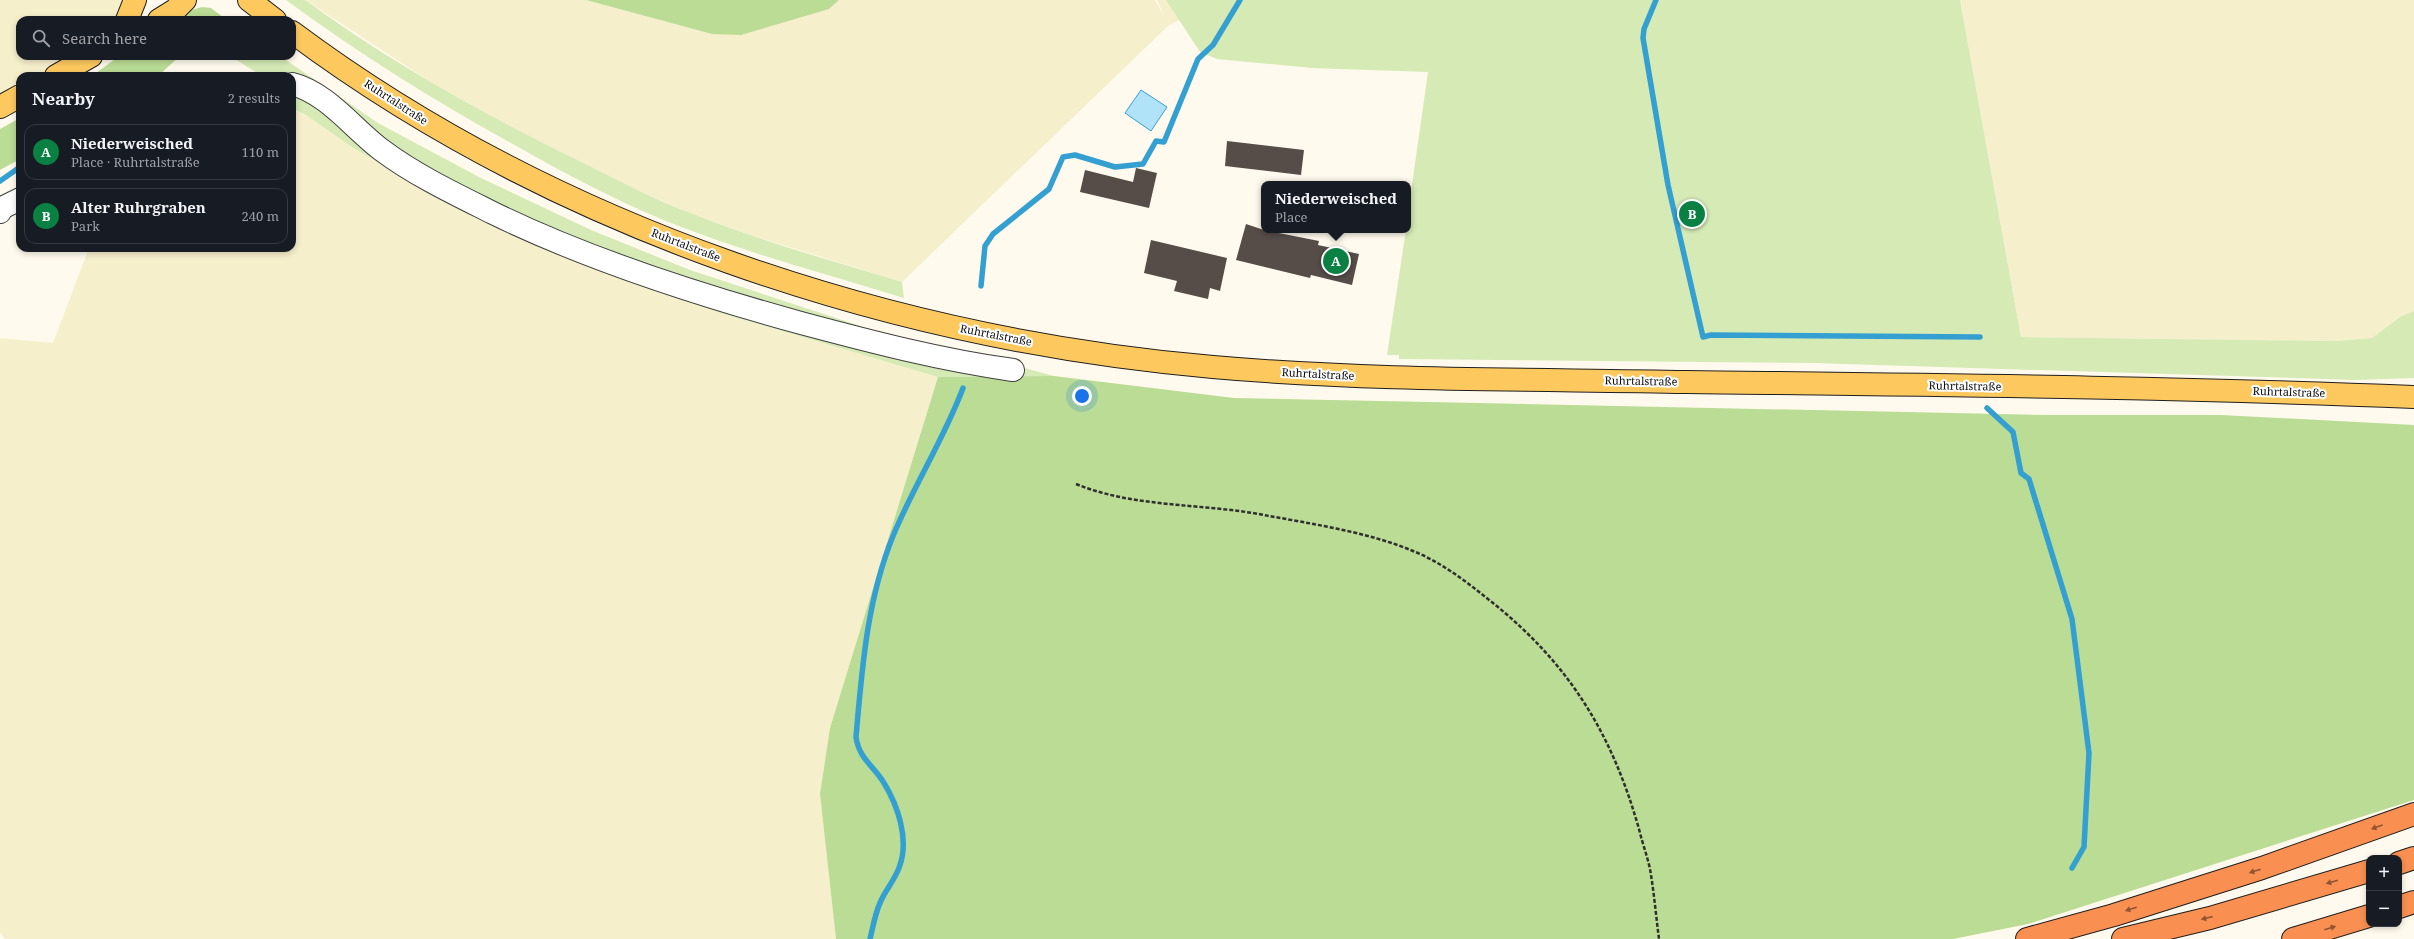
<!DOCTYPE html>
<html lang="en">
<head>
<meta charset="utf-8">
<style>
	body { margin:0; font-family:"Noto Serif",serif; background:#20242c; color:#f1f3f6 }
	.controls { position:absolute; right:12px; bottom:12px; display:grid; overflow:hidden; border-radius:8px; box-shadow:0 2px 6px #0003 }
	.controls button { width:36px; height:36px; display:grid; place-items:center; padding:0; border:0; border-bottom:1px solid #363941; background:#171b24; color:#f1f3f6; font:20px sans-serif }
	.you { position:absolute; left:1082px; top:396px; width:14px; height:14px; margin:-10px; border:3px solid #fff; border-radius:50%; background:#1a73e8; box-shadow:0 0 0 6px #1a73e833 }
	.badge { display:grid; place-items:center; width:26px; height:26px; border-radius:50%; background:#0b8043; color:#fff; font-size:13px; font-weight:700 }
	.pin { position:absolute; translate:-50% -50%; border:2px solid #fff; box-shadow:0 1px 4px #0006 }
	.popup { position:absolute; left:1261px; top:181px; width:150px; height:52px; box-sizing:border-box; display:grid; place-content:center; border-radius:8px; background:#171b24; filter:drop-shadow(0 1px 3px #0005); font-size:13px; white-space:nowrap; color:#9ea1a6 }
	.popup b { font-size:15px; color:#f1f3f6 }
	.popup::after { content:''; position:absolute; left:50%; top:100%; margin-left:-8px; border:8px solid transparent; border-top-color:#171b24 }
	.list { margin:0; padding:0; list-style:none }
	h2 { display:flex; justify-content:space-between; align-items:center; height:52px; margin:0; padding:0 16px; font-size:17px }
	h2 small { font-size:13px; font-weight:400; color:#9ea1a6 }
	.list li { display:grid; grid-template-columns:26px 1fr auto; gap:12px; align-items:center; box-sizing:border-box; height:56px; margin:0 8px 8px; padding:0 8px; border:1px solid #363941; border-radius:12px }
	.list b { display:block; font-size:15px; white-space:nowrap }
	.list p { margin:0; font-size:13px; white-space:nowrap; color:#9ea1a6 }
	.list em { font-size:13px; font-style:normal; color:#9ea1a6 }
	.icon { flex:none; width:22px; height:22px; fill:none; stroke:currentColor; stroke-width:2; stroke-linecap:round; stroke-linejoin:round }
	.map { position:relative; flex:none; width:2414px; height:939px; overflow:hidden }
	.search { position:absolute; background:#171b24; box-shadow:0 2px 6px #0003; left:16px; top:16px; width:280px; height:44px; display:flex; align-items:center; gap:10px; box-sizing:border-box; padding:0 14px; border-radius:12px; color:#9ea1a6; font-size:15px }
	.panel { position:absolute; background:#171b24; box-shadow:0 2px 6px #0003; left:16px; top:72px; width:280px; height:180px; border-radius:12px }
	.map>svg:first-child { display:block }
	.farmland { fill:#f6efcc }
	.green { fill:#d5eab5 }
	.forest { fill:#badc94 }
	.water { fill:#b0e3f8; stroke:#34a0d1 }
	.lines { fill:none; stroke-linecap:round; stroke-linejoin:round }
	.stream { stroke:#34a0d1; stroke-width:5.5 }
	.building { fill:#564d49 }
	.minor-casing { stroke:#404040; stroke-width:24 }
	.major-casing { stroke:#1e1e1e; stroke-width:24 }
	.highway-casing { stroke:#1e1e1e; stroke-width:24 }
	.path { stroke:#2f2f2f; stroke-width:2.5; stroke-dasharray:4 2; stroke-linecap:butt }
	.minor { stroke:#fff; stroke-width:22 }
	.major { stroke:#fdc95f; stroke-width:22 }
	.highway { stroke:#f98f51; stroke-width:22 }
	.oneway { fill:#8f5432 }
	.labels { text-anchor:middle; stroke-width:4; stroke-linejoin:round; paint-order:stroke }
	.street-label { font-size:11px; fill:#0d0d0d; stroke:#fff }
</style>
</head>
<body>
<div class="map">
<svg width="2414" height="939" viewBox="0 0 2414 939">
	<rect width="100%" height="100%" fill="#fffaed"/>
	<path class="farmland" d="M 0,0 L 124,0 L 115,20 L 20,20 L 20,56 L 73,56 L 38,76 L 20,76 L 20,87 L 0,98 Z
		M 305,0 L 586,0 L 712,34 L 829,9 L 839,0 L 1155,0 L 1165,18 L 1157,0 L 1209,0 L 1195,13 L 1169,25 L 902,282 L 751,235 L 692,214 L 628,186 L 500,122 L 437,86 Z
		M 1960,0 L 2414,0 L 2414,311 L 2400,317 L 2372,338 L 2337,341 L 2021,337 Z
		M 292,108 L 306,115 L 355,149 L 438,197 L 633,282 L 721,313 L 938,377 L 830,728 L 820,794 L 836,939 L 5,939 L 0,933 L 0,338 L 53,343 L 89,248 L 292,248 Z"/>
	<path class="green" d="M 286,0 L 305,0 C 390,62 481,113 575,159 C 614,178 652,199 693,214 C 761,241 832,261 902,282 L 904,298 C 833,276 761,257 692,231 C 629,208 569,176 511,143 C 433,100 358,53 286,0 Z
		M 1166,0 L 1960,0 L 2021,337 L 2337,341 L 2372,338 L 2400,317 L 2414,311 L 2414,378 L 2356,380 L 1814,363 L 1399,359 L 1399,355 L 1387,355 L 1406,230 L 1408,230 L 1408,213 L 1428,72 L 1312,68 L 1217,59 L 1200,52 Z
		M 230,56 L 280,56 L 378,123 L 479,177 L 591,230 L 690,270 L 894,337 L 988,358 L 1054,376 L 938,377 L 721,313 L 633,282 L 438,197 L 355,149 L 306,115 L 292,108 L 292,76 L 262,76 Z"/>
	<path class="forest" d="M 586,0 L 839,0 L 829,9 L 741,35 L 712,34 Z
		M 202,7 L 211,8 L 223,17 L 219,20 L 174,20 L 188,11 Z
		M 119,56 L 180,56 L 158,76 L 92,76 Z
		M 20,118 L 20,159 L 0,170 L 0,129 Z
		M 1054,376 L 1234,398 L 2048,415 L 2221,415 L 2414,425 L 2414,800 L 2028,924 L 1953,939 L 836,939 L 820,794 L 830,728 L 938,377 Z"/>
	<path class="water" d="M 1141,90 L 1167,107 L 1151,131 L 1125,113 Z"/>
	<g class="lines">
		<path class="stream" d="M 1656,0 L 1644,29 L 1643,38 L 1668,185 L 1703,337 L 1711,335 L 1980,337
			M 0,181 L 20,167
			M 981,286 L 985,246 L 993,234 L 1049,189 L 1063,157 L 1075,155 L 1115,167 L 1143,164 L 1156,141 L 1164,142 L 1198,59 L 1213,45 L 1240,0
			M 1987,408 L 2013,432 L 2021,473 L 2029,479 L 2072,619 L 2089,753 L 2084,847 L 2072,868
			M 870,939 C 873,927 875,914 880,903 C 885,890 896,879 900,865 C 909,839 898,806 884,783 C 874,766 859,759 856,737 C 862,668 867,600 893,536 C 914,485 944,439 963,388"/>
	</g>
	<path class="building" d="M 1227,141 L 1304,150 L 1301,175 L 1225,166 Z
		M 1136,168 L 1157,173 L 1149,208 L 1080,192 L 1085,170 L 1133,182 Z
		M 1246,224 L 1264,230 L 1319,241 L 1318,245 L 1359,254 L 1352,285 L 1311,275 L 1310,278 L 1236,260 Z
		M 1151,240 L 1227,258 L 1220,291 L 1210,288 L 1208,299 L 1174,291 L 1177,281 L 1144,273 Z"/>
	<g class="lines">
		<g class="minor-casing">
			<path id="minor" d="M 292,84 C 328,93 354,130 383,151 C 415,175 457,195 493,213 C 589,260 699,295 801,323 C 872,342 941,360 1013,370
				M 0,212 L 2,208 L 20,199"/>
		</g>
		<g class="major-casing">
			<path id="major" d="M 249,0 L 275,20
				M 127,20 L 135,0
				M 159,20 L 175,10 L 185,0
				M 292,32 C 553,227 890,339 1213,367 C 1371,381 1529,379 1687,382 C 1929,385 2172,387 2414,397
				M 56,76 L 91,56
				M 0,107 L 20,96"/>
		</g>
		<g class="highway-casing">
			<path id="highway" d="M 2399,863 L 2414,858
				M 2399,907 L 2414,902
				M 2027,939 L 2114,915 L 2262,868 L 2414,814
				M 2123,939 L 2210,918 L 2369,871
				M 2293,939 L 2369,916"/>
		</g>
		<path class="path" d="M 1076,484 C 1135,508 1201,503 1264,515 C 1312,524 1368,532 1413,551 C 1443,563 1468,583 1493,603 C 1570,665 1612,734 1639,829 C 1642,842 1647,855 1650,869 C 1654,892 1656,916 1659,939"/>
		<use href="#minor" class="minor"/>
		<use href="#major" class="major"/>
		<use href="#highway" class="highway"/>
	</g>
	<defs><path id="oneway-solid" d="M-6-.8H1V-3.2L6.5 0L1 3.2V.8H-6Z"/></defs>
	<g class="oneway">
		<use href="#oneway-solid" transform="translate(2377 827) rotate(160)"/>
		<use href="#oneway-solid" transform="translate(2255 871) rotate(163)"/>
		<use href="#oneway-solid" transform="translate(2332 882) rotate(164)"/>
		<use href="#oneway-solid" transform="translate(2131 909) rotate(163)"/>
		<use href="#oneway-solid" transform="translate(2207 918) rotate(166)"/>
		<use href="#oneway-solid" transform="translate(2330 928) rotate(-17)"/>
	</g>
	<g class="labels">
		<g class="street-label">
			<text transform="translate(396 102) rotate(33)" y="4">Ruhrtalstraße</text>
			<text transform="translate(686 245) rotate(21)" y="4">Ruhrtalstraße</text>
			<text transform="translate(996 335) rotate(11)" y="4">Ruhrtalstraße</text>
			<text transform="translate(1318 374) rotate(3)" y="4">Ruhrtalstraße</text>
			<text transform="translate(1641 381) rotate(1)" y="4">Ruhrtalstraße</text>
			<text transform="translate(1965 386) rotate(1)" y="4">Ruhrtalstraße</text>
			<text transform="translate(2289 392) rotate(2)" y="4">Ruhrtalstraße</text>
		</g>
	</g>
</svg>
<div class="controls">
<button>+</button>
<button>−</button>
</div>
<div class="you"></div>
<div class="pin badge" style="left:1336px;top:261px">A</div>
<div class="popup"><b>Niederweisched</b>Place</div>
<div class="pin badge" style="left:1692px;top:214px">B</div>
<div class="search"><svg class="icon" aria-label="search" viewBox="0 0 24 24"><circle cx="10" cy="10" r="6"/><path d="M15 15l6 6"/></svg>Search here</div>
<section class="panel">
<h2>Nearby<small>2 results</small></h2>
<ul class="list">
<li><span class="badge">A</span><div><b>Niederweisched</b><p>Place · Ruhrtalstraße</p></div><em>110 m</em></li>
<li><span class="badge">B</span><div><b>Alter Ruhrgraben</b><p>Park</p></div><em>240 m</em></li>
</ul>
</section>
</div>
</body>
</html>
